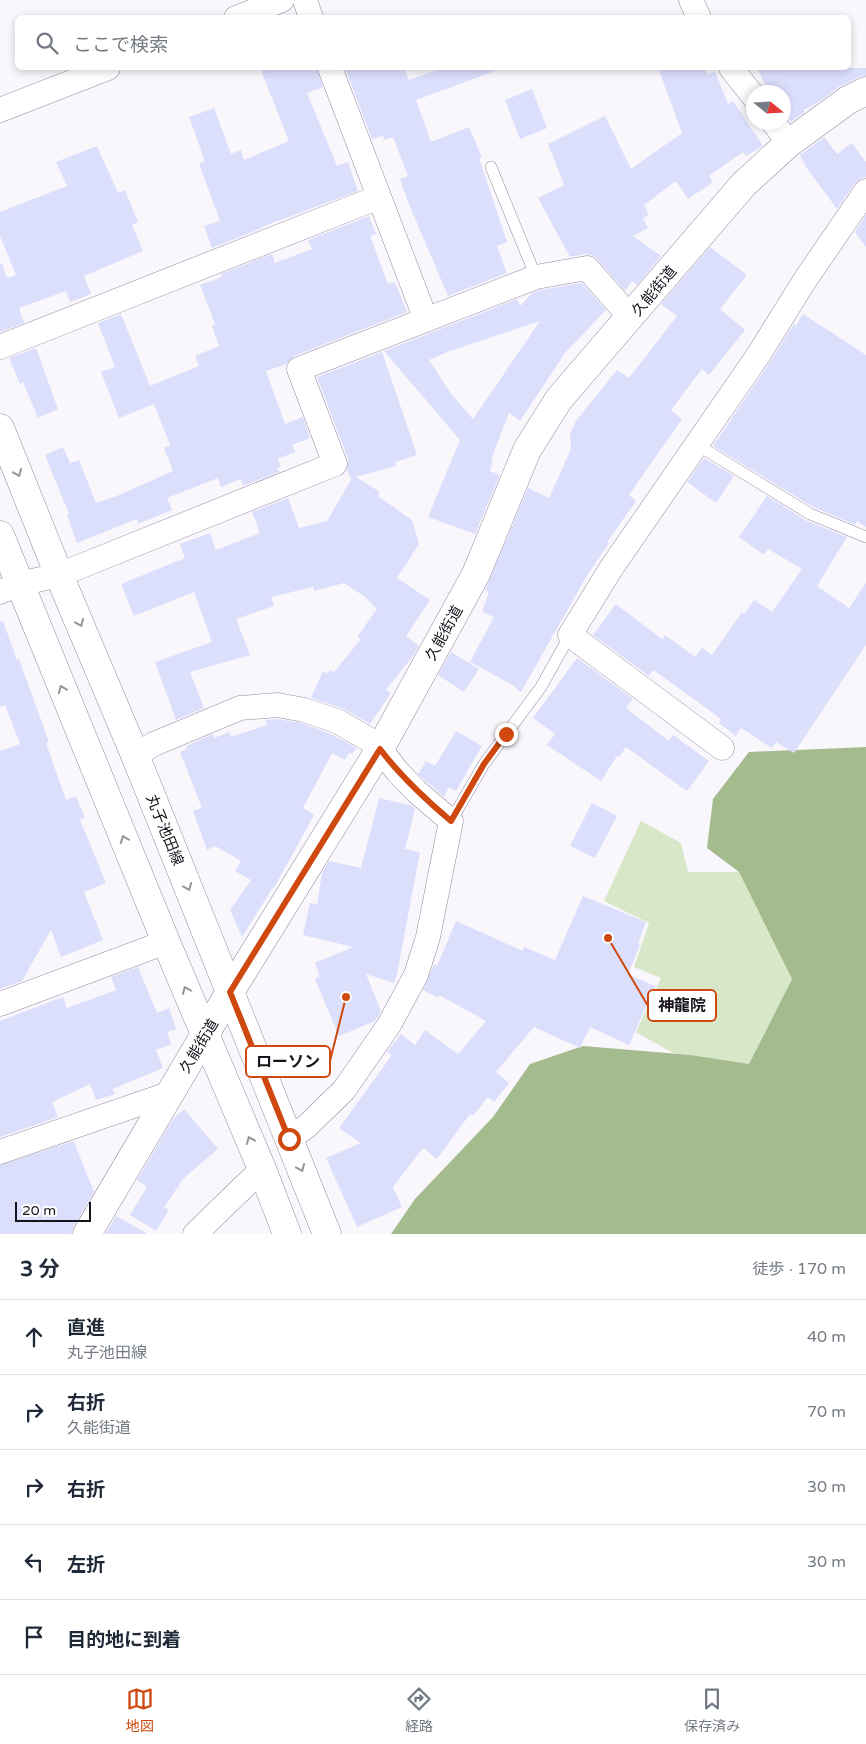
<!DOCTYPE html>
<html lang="ja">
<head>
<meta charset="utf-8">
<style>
	body { margin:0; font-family:"Varela Round","Noto Sans JP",sans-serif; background:#f6f6f7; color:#1f2937 }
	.compass { position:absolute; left:746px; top:85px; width:45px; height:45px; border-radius:50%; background:#fff; box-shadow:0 2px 8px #0003; rotate:108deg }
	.scale { position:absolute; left:15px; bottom:12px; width:76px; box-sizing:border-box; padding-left:5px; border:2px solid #17121c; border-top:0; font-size:14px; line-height:18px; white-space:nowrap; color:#17121c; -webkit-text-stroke:4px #fff; paint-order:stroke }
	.stop { position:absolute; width:15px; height:15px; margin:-11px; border:4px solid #cf480f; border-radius:50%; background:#fff }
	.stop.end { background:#cf480f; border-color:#fff; box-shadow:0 1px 5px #0008 }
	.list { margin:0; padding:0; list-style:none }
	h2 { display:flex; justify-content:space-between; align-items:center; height:65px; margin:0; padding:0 20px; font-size:21px }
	h2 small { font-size:16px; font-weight:400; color:#747a83 }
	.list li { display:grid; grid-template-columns:32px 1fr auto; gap:15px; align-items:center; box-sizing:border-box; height:75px; padding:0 20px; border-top:1px solid #e0e1e3 }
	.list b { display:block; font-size:19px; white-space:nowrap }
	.list p { margin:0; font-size:16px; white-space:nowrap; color:#747a83 }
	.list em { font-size:16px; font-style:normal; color:#747a83 }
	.icon { flex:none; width:28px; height:28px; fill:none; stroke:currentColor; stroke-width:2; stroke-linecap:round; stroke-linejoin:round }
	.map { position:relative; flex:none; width:866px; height:1234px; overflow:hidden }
	.search { position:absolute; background:#fff; box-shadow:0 2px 8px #0003; left:15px; right:15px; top:15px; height:55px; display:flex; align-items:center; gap:12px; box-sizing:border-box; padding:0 18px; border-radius:8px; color:#747a83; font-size:19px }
	.sheet { height:440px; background:#fff }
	nav { display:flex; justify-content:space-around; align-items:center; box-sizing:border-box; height:70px; border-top:1px solid #e0e1e3; background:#fff; font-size:14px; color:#747a83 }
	nav a { display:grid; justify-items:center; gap:2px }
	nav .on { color:#cf480f }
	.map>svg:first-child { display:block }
	.green { fill:#d7e7c8 }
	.forest { fill:#a4bb8e }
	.building { fill:#dcdffc; fill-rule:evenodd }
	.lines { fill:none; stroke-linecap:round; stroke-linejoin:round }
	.lane-casing { stroke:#9789a3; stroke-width:12 }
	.street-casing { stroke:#9789a3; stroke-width:25 }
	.secondary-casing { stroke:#9789a3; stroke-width:29 }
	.lane { stroke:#fff; stroke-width:11 }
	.street { stroke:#fff; stroke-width:24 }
	.secondary { stroke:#fff; stroke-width:28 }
	.oneway { stroke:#979499 }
	.route { stroke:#cf480f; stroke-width:6 }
	.labels { text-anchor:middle; stroke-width:4; stroke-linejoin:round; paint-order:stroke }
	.street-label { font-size:15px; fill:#17121c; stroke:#fff }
	.leader { fill:none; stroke:#cf480f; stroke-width:2 }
	.callout-dot { fill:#cf480f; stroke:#fff; stroke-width:2 }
	.callout { fill:#fff; stroke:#cf480f; stroke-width:2 }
	.callout-label { font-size:16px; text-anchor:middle; font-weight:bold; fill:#17121c }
</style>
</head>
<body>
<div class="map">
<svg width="866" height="1234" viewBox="0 0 866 1234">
	<rect width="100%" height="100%" fill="#f9f6fc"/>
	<path class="green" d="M 641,821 L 681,843 L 688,872 L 739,872 L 792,979 L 749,1064 L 691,1055 L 673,1053 L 636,1032 L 661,978 L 634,967 L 649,923 L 604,901 Z"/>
	<path class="forest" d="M 866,747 L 866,1234 L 391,1234 L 415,1199 L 493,1117 L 530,1064 L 583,1046 L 691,1055 L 749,1064 L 792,979 L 739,872 L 707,848 L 713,799 L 749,752 Z"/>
	<path class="building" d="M 260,68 L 317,68 L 323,87 L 307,93 L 337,166 L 348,162 L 358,191 L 262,227 L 262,228 L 212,248 L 204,226 L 220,221 L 199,164 L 205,161 L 189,117 L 214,108 L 231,154 L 241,150 L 244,160 L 289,141 Z
		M 345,68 L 404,68 L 409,80 L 442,68 L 497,68 L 498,70 L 416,100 L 431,142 L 469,127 L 482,157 L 479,158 L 507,242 L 497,246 L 507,273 L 448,296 L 408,202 L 400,179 L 408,176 L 393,137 L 384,140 L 383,136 L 372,139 Z
		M 658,68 L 705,68 L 707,74 L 715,72 L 728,104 L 733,101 L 763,146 L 746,156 L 743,152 L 709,176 L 713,182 L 688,199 L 676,181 L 644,205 L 649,215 L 643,218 L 648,228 L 633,236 L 661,256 L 637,285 L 632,281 L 625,291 L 597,259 L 592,255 L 585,254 L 570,257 L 538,198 L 564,185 L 548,144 L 605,116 L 631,169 L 682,133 Z
		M 757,68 L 866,68 L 866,76 L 859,77 L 839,87 L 817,103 L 804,110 L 805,112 L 791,122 L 784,113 L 784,92 L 769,92 Z
		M 532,89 L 547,128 L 520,139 L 505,100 Z
		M 824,137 L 837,154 L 852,143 L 866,162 L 866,177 L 860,179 L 855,183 L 837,209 L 806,167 L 800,155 Z
		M 97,146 L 118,193 L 125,190 L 138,222 L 132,225 L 143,251 L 84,276 L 91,294 L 70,302 L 66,291 L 19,308 L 24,323 L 0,332 L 0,264 L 2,264 L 7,278 L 16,275 L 0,236 L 0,212 L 67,186 L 56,162 Z
		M 866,215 L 866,247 L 855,232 Z
		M 369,216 L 376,234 L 370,236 L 388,284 L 395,282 L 407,312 L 294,356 L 287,364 L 266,371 L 285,424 L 303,417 L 310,438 L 292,445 L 295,452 L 278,459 L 281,467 L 277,468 L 279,472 L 243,486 L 241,479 L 221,487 L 218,478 L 167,498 L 172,510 L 138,524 L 137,519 L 77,543 L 67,515 L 69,514 L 45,455 L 63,447 L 70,463 L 79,460 L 96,503 L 117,496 L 173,471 L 164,448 L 170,445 L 154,404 L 119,418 L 101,372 L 115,367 L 98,323 L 121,314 L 150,386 L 199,366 L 195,356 L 219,346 L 212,326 L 215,324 L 200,285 L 222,277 L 221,274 L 272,254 L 275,263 L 312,249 L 308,240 Z
		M 710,247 L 747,275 L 720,309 L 745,330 L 709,375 L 702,369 L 671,410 L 682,419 L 629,495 L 636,501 L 607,542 L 609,543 L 588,574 L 521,692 L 511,684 L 470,662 L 494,617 L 482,612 L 489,592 L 485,590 L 528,488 L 549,498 L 571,449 L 570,434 L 576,421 L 617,370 L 629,378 L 677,316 L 661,304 Z
		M 582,283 L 606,310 L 565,353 L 520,421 L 509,413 L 491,460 L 493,461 L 490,471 L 500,475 L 475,534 L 428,517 L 460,440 L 384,351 L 517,299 L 520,306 L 532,293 L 540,290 ZM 540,321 L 473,419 L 452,395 L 429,360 L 450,351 Z
		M 803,314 L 866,355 L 866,527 L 857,521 L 855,525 L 813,507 L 713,446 L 770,362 L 794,324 L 796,326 Z
		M 36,348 L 58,409 L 38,418 L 23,382 L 20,384 L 9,358 Z
		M 382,352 L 417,455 L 395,462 L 396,466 L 356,477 L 380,492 L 378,496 L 412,520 L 419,544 L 397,578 L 430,600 L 406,636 L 419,646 L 413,656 L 386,690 L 391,693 L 370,724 L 342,708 L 311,698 L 323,671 L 327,674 L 329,670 L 334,672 L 361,639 L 357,637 L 377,609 L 364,596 L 344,583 L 314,591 L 313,587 L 271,597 L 274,606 L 236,619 L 250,655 L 190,672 L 204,708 L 176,720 L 155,662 L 212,642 L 194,592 L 134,616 L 121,584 L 185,558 L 180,544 L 210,533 L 216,550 L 260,533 L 252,512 L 288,498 L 299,528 L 327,521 L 352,478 L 351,479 L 347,469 L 348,459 L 317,377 Z
		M 704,458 L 734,476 L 716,503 L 687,482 Z
		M 767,496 L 807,521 L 847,537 L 817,586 L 849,608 L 866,583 L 866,645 L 794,753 L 776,742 L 772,748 L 741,728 L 736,736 L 719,723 L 721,719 L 669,681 L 653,670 L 649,676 L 593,635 L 616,604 L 662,639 L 665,635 L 695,657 L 702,648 L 712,655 L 742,612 L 744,614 L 754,600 L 772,612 L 802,569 L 768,549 L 764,555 L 739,537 Z
		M 0,621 L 3,621 L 17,660 L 19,659 L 49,742 L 46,743 L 66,800 L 76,796 L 85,818 L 80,820 L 106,883 L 84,892 L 103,940 L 61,957 L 51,930 L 22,981 L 0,989 L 0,751 L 20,744 L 5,705 L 0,707 Z
		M 451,652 L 479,669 L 464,692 L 438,675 Z
		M 577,658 L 633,699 L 626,708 L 669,741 L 673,735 L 709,761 L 687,791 L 626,747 L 619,757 L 617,756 L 601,781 L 547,745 L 555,734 L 533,718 Z
		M 277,719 L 301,723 L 331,734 L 357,748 L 352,754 L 349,753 L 345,760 L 332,753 L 303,808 L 314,815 L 274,888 L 273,887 L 242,937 L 230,910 L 251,880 L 235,871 L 241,861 L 215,846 L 207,850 L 193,811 L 202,808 L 180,752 L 187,749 L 186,746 L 213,734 L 214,738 L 229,732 L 231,737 L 267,725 L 266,720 Z
		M 456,731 L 482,746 L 456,791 L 449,787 L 444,797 L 418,774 L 426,761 L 435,766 Z
		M 379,798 L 413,806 L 415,809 L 405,849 L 420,852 L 397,974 L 394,983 L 366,974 L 381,1011 L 375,1021 L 339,1036 L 315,979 L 320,977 L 315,963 L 353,947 L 303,935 L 310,903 L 317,905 L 322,873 L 329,861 L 361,868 Z
		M 592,803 L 617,816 L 595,858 L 570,846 Z
		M 583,896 L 646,922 L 638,944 L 640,945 L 628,974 L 655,986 L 629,1045 L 590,1027 L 580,1048 L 534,1027 L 496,1072 L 509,1083 L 494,1102 L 488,1097 L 473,1116 L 470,1114 L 437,1159 L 423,1148 L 393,1187 L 402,1207 L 357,1227 L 326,1158 L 361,1143 L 339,1128 L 392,1055 L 387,1052 L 401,1034 L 415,1045 L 425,1030 L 458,1054 L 486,1021 L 439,995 L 438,998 L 423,990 L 434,964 L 437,966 L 456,921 L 523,951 L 524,947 L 555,960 Z
		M 138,967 L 157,1013 L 169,1008 L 176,1029 L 167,1032 L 171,1044 L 156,1050 L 163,1068 L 113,1089 L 115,1094 L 96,1100 L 90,1084 L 52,1102 L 58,1117 L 0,1137 L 0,1021 L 63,997 L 67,1008 L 116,990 L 111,977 Z
		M 184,1109 L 218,1149 L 184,1178 L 164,1207 L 169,1210 L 156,1231 L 130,1215 L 147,1187 L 137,1180 L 173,1119 Z
		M 70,1142 L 74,1142 L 94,1192 L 74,1226 L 71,1234 L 0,1234 L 0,1165 Z
		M 116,1216 L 148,1234 L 105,1234 Z"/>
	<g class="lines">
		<g class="lane-casing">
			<path id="lane" d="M 491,167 L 536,277
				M 696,444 L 810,514 L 866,537
				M 451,821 L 484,764 L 541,687 L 570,635"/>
		</g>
		<g class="street-casing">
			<path id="street" d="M 305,0 L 311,18
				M 691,0 L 699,18
				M 236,18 L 282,0
				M 330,68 L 426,320
				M 731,68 L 754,97
				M 0,110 L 108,68
				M 773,122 L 789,143
				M 0,347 L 379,197
				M 0,592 L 19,584 L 59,575 L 335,464 L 299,369 L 536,277 L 587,268 L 631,318
				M 722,748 L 570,635 L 612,567 L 759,354 L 805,280 L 866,191
				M 135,755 L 154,744 L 240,708 L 278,705 L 304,710 L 337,721 L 368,739 L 380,749 L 397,771 L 416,791 L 451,821 L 428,937 L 416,975 L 389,1025 L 344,1090 L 307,1126 L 289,1139
				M 0,1004 L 166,942
				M 0,1152 L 171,1093
				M 195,1234 L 262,1169"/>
		</g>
		<g class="secondary-casing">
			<path id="secondary" d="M 0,428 L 59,575 L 135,755 L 327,1234
				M 0,535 L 166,942 L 262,1169 L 287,1234
				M 87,1234 L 230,992 L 380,749 L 476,574 L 527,450 L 559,399 L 744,184 L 789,143 L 848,100 L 866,91"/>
		</g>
		<use href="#lane" class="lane"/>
		<use href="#street" class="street"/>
		<use href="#secondary" class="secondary"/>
	</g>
	<defs><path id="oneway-chevron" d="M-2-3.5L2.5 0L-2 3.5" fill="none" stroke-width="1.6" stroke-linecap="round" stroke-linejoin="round" transform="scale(1.25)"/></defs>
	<g class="oneway">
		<use href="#oneway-chevron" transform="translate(18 473) rotate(68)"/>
		<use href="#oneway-chevron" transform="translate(80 623) rotate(67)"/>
		<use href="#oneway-chevron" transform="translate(62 689) rotate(-112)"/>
		<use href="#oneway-chevron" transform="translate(124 839) rotate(-112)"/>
		<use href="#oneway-chevron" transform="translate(188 887) rotate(68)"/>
		<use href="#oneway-chevron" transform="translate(186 990) rotate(-113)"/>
		<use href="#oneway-chevron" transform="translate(250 1140) rotate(-113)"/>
		<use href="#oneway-chevron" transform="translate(301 1168) rotate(68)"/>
	</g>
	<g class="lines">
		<path class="route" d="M 289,1139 L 230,992 L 380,749 C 401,777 425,799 451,821 L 484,764 L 506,734"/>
	</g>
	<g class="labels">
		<g class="street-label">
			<text transform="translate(654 291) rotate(-50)" y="5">久能街道</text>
			<text transform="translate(444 633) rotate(-61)" y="5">久能街道</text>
			<text transform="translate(165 830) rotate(68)" y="5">丸子池田線</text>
			<text transform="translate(199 1046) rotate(-59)" y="5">久能街道</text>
		</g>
	</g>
	<path class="leader" d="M608 938L648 1006M346 997L330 1061"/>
	<g class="callout-dot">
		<circle cx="608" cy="938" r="5"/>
		<circle cx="346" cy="997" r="5"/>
	</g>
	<g class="callout">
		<rect x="648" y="990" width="68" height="31" rx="5"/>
		<rect x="246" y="1046" width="84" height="31" rx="5"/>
	</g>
	<g class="callout-label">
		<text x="682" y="1011">神龍院</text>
		<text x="288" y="1067">ローソン</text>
	</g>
</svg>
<svg class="compass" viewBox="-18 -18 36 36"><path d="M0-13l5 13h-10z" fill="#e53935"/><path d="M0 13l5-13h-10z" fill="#747a83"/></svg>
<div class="scale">20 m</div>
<div class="stop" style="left:289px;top:1139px"></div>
<div class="stop end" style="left:506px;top:734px"></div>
<div class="search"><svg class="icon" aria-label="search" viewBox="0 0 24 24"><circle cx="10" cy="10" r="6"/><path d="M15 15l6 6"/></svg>ここで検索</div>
</div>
<section class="sheet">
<h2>3 分<small>徒歩 · 170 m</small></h2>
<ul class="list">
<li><svg class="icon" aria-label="ahead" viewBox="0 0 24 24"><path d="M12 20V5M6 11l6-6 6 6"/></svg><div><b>直進</b><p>丸子池田線</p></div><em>40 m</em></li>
<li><svg class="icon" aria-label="right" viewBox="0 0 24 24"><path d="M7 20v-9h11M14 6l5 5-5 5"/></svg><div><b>右折</b><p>久能街道</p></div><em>70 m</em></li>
<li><svg class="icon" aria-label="right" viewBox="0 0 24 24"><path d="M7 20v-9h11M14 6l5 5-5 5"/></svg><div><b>右折</b></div><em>30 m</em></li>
<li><svg class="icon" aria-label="left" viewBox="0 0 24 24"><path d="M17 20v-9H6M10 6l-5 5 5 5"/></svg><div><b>左折</b></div><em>30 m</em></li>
<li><svg class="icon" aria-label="arrive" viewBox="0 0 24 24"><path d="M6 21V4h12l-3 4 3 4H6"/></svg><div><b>目的地に到着</b></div></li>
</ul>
</section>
<nav>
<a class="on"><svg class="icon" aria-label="map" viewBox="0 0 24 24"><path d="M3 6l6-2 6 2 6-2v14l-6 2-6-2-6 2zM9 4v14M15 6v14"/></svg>地図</a>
<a><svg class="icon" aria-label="directions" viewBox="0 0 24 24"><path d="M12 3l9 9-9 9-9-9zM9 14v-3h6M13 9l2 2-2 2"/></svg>経路</a>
<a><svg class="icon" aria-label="saved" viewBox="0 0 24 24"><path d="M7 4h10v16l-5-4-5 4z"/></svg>保存済み</a>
</nav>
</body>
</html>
